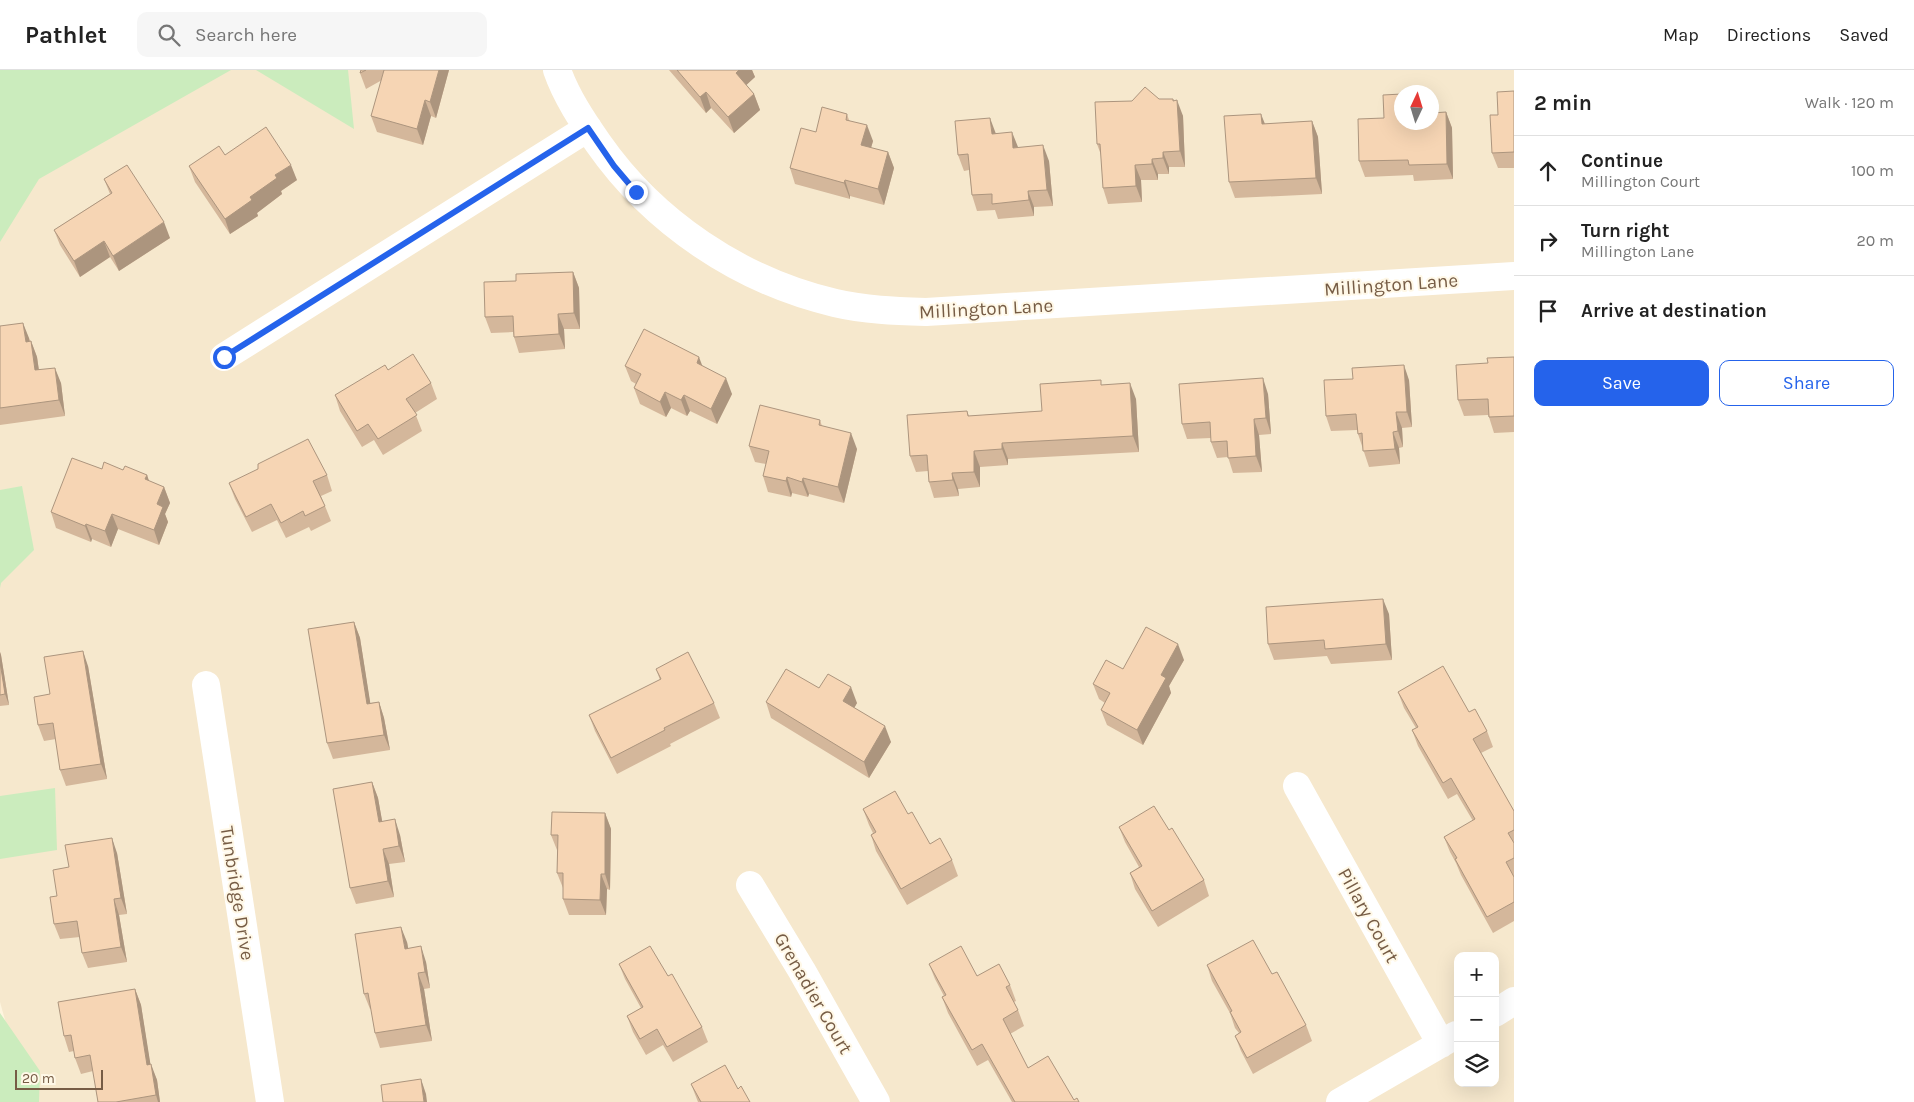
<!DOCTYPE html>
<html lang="en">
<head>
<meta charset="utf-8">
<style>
	body { margin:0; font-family:Karla,sans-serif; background:#f6f6f6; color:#222 }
	.controls { position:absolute; right:15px; bottom:15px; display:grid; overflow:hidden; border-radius:10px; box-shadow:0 5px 20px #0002 }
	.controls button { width:45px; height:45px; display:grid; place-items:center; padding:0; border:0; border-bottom:1px solid #e0e0e0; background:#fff; color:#222; font:25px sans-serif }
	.compass { position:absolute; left:1394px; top:15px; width:45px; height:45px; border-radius:50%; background:#fff; box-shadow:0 5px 20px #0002; rotate:4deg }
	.scale { position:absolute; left:15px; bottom:12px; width:88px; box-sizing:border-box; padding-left:5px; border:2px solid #765c45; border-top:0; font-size:14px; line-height:18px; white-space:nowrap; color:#765c45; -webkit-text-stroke:4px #fff8e7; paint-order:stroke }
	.stop { position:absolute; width:15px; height:15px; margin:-11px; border:4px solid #2563eb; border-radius:50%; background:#fff }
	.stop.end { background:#2563eb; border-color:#fff; box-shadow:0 1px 5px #0008 }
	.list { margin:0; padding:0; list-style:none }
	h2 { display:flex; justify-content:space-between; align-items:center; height:65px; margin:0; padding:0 20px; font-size:21px }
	h2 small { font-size:16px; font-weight:400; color:#767676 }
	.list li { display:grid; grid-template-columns:32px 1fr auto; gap:15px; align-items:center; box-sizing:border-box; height:70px; padding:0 20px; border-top:1px solid #e0e0e0 }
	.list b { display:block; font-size:19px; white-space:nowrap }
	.list p { margin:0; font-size:16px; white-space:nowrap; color:#767676 }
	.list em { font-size:16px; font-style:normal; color:#767676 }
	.actions { display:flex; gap:10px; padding:15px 20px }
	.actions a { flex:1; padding:11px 0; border:1px solid #2563eb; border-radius:10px; text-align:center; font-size:18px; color:#2563eb }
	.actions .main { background:#2563eb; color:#fff }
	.icon { flex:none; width:28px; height:28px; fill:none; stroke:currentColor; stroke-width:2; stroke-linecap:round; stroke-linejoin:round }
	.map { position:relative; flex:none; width:1514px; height:1032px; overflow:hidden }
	header { display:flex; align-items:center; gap:30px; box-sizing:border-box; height:70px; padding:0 25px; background:#fff; border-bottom:1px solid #e0e0e0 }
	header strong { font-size:24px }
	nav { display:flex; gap:28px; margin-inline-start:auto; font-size:18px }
	.search { width:350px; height:45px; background:#f6f6f6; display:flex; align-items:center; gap:12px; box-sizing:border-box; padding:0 18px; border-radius:10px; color:#767676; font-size:19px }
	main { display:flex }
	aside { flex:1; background:#fff }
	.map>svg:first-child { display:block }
	.residential { fill:#f6e8cd; fill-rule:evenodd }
	.green { fill:#cbecbd }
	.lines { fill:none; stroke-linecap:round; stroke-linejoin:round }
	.minor { stroke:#fff; stroke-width:28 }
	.wall { fill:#d4b79b }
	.shaded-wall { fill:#ac957e }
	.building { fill:#f6d5b4; stroke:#ac957e }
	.route { stroke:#2563eb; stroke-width:6 }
	.labels { text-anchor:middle; stroke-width:4; stroke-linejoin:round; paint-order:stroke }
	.street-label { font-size:19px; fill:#765c45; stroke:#fff8e7 }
</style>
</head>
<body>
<header>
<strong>Pathlet</strong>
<div class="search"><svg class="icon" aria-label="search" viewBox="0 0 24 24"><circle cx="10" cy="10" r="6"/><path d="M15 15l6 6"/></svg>Search here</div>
<nav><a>Map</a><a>Directions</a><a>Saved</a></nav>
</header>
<main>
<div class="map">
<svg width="1514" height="1032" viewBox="0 0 1514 1032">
	<rect width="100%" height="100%" fill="#fef5df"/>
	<path class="residential" d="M 121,0 L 1514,0 L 1514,1032 L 28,1032 L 0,932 L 0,120 ZM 1402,22 L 1432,22 L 1432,52 L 1402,52 ZM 1458,886 L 1495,886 L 1495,1013 L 1458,1013 Z"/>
	<path class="green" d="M 0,0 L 231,0 L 39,109 L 0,172 Z
		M 256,0 L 348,0 L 354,59 Z
		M 22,416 L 34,480 L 1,513 L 0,518 L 0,420 Z
		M 55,718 L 57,780 L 0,789 L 0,726 Z
		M 0,943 L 40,1001 L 39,1032 L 0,1032 Z"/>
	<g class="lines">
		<path class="minor" d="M 557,0 C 566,26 582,50 598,73 C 653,152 740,211 835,233 C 865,240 895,241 926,242 L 1514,206
			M 224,287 L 588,58
			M 206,615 L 270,1032
			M 1297,716 L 1441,974
			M 750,815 L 802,901 L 876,1032
			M 1495,943 L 1514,931
			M 1340,1032 L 1456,965"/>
	</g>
	<path class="wall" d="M 361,0 L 449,0 L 436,48 L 431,46 L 423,75 L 377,62 L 371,46 L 382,10 L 366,19 L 360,3 Z
		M 669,0 L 752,0 L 755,7 L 746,15 L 754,24 L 760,40 L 734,63 L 711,38 L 706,43 Z
		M 1514,21 L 1514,98 L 1498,98 L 1492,83 L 1498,45 Z
		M 1159,29 L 1173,29 L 1183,46 L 1185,97 L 1169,97 L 1169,104 L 1158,104 L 1158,110 L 1141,110 L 1142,132 L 1108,134 L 1103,118 L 1101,85 L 1097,74 Z
		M 1446,42 L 1452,58 L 1453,109 L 1414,111 L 1413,105 L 1365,107 L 1359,91 L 1402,52 Z
		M 847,44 L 849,50 L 873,71 L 871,78 L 888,82 L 894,98 L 884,135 L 850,126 L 850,129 L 795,114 L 790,98 L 816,62 Z
		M 1312,51 L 1318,67 L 1322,124 L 1235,128 L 1229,112 L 1265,54 Z
		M 996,63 L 1018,78 L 1049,91 L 1053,136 L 1034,137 L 1034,146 L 998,149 L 995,140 L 977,141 L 972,125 L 969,100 L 964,101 L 958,85 Z
		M 225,85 L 297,110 L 281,121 L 282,124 L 257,143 L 258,146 L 230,164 L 195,112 L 189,96 Z
		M 104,109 L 170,168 L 119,201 L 110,187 L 80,207 L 60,175 L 54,160 L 110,124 Z
		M 573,202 L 579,218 L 580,259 L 564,259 L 565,279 L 519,283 L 514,267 L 513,262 L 491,263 L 485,247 L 516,211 Z
		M 0,256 L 29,268 L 30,271 L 31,271 L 37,287 L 39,300 L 61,313 L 65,346 L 0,355 Z
		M 1514,287 L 1514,362 L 1494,363 L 1489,347 L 1488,345 L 1464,346 L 1458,330 L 1488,293 Z
		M 625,296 L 702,296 L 732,324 L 717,354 L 690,341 L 687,346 L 671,338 L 666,347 L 640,334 L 634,318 L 636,314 L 631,311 Z
		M 1409,310 L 1412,357 L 1402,358 L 1403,377 L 1399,378 L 1400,394 L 1369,397 L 1358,364 L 1357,360 L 1331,361 L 1326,346 Z
		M 431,313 L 437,329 L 415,343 L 422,361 L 383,385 L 374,370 L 362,377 L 340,341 L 335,325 Z
		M 1102,315 L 1136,329 L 1139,382 L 1008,389 L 1008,395 L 980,397 L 980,417 L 958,419 L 959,426 L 934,428 L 929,412 L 928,401 L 916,402 L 910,386 L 967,341 L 969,346 L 1042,341 Z
		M 1268,324 L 1271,364 L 1259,365 L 1262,402 L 1233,403 L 1228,387 L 1217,388 L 1211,372 L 1211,368 L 1187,369 L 1182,354 Z
		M 820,350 L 822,356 L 857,379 L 844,433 L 809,424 L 808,427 L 792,423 L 791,427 L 768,422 L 763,406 L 766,394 L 755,392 L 749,376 Z
		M 102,399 L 123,400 L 147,405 L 149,411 L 164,417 L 170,433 L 165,444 L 168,452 L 159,475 L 118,459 L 111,477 L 92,469 L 91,472 L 56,458 L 51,442 Z
		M 327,405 L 332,421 L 321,426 L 331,451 L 311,461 L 309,457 L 286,468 L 277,450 L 252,462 L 235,429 L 229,413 Z
		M 1389,544 L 1392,590 L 1331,594 L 1327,586 L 1274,590 L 1268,574 Z
		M 354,552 L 360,568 L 370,633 L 379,632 L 384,648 L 390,680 L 333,689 L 327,673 Z
		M 0,582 L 1,585 L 9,635 L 0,636 Z
		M 1184,590 L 1169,616 L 1171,623 L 1143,675 L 1107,655 L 1101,640 L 1105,633 L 1099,629 L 1093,614 L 1123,599 Z
		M 88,596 L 107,709 L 66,716 L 60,700 L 56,669 L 44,671 L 38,655 L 50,624 Z
		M 656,599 L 714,633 L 720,648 L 670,674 L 671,676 L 617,704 L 595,661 L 589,645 L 660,610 Z
		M 819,618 L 857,633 L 854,638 L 891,672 L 869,708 L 771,648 L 766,632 Z
		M 1398,622 L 1469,642 L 1487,661 L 1493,677 L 1481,683 L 1514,741 L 1514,851 L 1493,863 L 1461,805 L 1456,793 L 1450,782 L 1444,767 L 1473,751 L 1457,724 L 1448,729 L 1418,676 L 1412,660 L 1416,658 L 1404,638 Z
		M 372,712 L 378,728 L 382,751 L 400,765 L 405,792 L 389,794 L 394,827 L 356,834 L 350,818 Z
		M 863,739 L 930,774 L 952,790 L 958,806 L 907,835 L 876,781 L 871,765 L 873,763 L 869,755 Z
		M 605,743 L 611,759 L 610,820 L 607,819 L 606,845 L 569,845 L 563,829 L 563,818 L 557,803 L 557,780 L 551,765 Z
		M 1119,757 L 1169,760 L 1204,810 L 1209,826 L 1158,857 L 1135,819 L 1130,803 L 1139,797 L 1125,772 Z
		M 117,783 L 127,844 L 119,845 L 127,892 L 88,898 L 82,883 L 80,867 L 60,869 L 54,854 L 57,826 L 69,797 Z
		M 407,872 L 408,878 L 426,892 L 430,918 L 424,919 L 432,971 L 380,978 L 375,963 L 371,939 L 370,939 L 364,924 Z
		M 619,894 L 668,906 L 702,957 L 708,972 L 673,992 L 663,975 L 646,985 L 633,962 L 627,946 L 641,938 L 625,909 Z
		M 929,894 L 1010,915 L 1016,931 L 1014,932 L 1018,940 L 1024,956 L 1010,964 L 1028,998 L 1074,1030 L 1079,1032 L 1012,1032 L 988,990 L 977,996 L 948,943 L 942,927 L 944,926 L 935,909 Z
		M 1207,895 L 1272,904 L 1306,955 L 1312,971 L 1253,1004 L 1241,981 L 1235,966 L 1239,963 L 1235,958 L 1230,943 L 1212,911 Z
		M 135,919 L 141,935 L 150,994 L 157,1010 L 160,1032 L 98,1032 L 93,1001 L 81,1004 L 75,988 L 74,981 L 69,982 L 64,966 Z
		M 691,1014 L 738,1019 L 750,1032 L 698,1032 Z"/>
	<path class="shaded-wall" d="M 439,0 L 449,0 L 436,48 L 430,32 Z
		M 739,0 L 752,0 L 755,7 L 742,19 L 736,3 Z
		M 706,22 L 711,38 L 706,43 L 700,27 Z
		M 754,24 L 760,40 L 734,63 L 728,47 Z
		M 425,30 L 431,46 L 423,75 L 417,59 Z
		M 1177,30 L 1183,46 L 1185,97 L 1180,81 Z
		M 1446,42 L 1452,58 L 1453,109 L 1447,94 Z
		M 1261,44 L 1267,59 L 1262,54 Z
		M 990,48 L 996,64 L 992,64 Z
		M 1312,51 L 1318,67 L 1322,124 L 1316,108 Z
		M 867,55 L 873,71 L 867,91 L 861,75 Z
		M 1012,62 L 1018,77 L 1013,78 Z
		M 1043,75 L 1049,91 L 1053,136 L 1047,120 Z
		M 888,82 L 894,98 L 884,135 L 878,119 Z
		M 1163,82 L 1169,97 L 1169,104 L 1163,88 Z
		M 1152,89 L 1158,104 L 1158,110 L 1152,94 Z
		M 291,95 L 297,110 L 281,121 L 282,124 L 257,143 L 258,146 L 230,164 L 225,149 L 275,105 Z
		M 1135,95 L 1141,110 L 1142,132 L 1136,116 Z
		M 845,110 L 850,126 L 850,129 L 844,113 Z
		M 1028,121 L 1034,137 L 1034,146 L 1029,130 Z
		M 164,152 L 170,168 L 119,201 L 113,186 Z
		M 104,171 L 110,187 L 80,207 L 74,191 Z
		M 573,202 L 579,218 L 580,259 L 574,243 Z
		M 558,244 L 564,259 L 565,279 L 559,264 Z
		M 23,253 L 29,268 L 32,288 L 26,272 Z
		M 31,271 L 37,287 L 41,316 L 35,300 Z
		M 699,287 L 705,303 L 697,293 Z
		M 1404,295 L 1409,310 L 1412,357 L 1407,342 Z
		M 55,298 L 61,313 L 65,346 L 59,330 Z
		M 726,308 L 732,324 L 717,354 L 711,339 Z
		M 1263,308 L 1268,324 L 1271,364 L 1266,348 Z
		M 1130,313 L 1136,329 L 1139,382 L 1133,366 Z
		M 665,322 L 671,338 L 666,347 L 660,332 Z
		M 684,325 L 690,341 L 687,346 L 681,330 Z
		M 1396,342 L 1402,358 L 1403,377 L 1398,361 Z
		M 1254,349 L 1259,365 L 1262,402 L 1256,386 Z
		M 1393,362 L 1399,378 L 1400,394 L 1395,379 Z
		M 851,363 L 857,379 L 844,433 L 838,417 Z
		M 1002,373 L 1008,389 L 1008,395 L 1002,379 Z
		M 974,381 L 980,397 L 980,417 L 974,402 Z
		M 952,403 L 958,419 L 959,426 L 953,410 Z
		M 147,405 L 152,420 L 145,409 Z
		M 787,407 L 792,423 L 791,427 L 786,411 Z
		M 803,408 L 809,424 L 808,427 L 802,412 Z
		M 164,417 L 170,433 L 165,444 L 168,452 L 159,475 L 154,460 L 157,434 Z
		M 112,444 L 118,459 L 111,477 L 105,461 Z
		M 86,454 L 92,469 L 91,472 L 85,456 Z
		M 1383,529 L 1389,544 L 1392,590 L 1386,574 Z
		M 354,552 L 360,568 L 373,650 L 367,634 Z
		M 1178,574 L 1184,590 L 1169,616 L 1171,623 L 1143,675 L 1137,660 L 1161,605 Z
		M 83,581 L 88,596 L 107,709 L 101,694 Z
		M 0,582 L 1,585 L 9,635 L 5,624 L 0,592 Z
		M 851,617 L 857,633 L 849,647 L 843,631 Z
		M 379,632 L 384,648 L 390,680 L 384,665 Z
		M 885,656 L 891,672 L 869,708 L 864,692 Z
		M 372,712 L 378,728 L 385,767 L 379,752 Z
		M 605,743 L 611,759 L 610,820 L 605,804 Z
		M 395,749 L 400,765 L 405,792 L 399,776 Z
		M 112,768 L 117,783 L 127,844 L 121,828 Z
		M 383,779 L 389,794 L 394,827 L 388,811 Z
		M 601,804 L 607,819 L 606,845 L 600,830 Z
		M 114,829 L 119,845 L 127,892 L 121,877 Z
		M 401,857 L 407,872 L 411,894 L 405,879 Z
		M 421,876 L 426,892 L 430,918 L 425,902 Z
		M 418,903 L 424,919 L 432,971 L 426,955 Z
		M 135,919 L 141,935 L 153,1010 L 147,995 Z
		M 151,994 L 157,1010 L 160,1032 L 158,1032 L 156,1025 Z
		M 421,1009 L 426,1024 L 427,1032 L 424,1032 Z"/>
	<path class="building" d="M 361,0 L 366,0 L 360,3 Z
		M 384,0 L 439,0 L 430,32 L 425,30 L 417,59 L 371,46 Z
		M 677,0 L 739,0 L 736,3 L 754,24 L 728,47 L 706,22 L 700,27 Z
		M 1145,17 L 1159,29 L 1173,29 L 1173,31 L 1177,30 L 1180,81 L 1163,82 L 1163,88 L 1152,89 L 1152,94 L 1135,95 L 1136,116 L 1103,118 L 1100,74 L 1097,74 L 1095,32 L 1132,31 Z
		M 1514,21 L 1514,82 L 1492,83 L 1490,45 L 1498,45 L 1497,22 Z
		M 1402,24 L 1402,52 L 1432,52 L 1432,43 L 1446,42 L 1447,94 L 1409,95 L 1408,90 L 1359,91 L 1358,49 L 1384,48 L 1383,25 Z
		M 822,37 L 847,44 L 846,50 L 867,55 L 861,75 L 888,82 L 878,119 L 845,110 L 844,113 L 790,98 L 801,58 L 816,62 Z
		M 1261,44 L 1262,54 L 1312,51 L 1316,108 L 1229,112 L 1224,46 Z
		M 990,48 L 992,64 L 1012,62 L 1013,78 L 1043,75 L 1047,120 L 1028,121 L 1029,130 L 992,134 L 992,124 L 972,125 L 968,84 L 958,85 L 955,51 Z
		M 266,57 L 291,95 L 275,105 L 277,108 L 250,127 L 252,130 L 225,149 L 189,96 L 219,76 L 225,85 Z
		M 127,95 L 164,152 L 113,186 L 104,171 L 74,191 L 54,160 L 112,123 L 104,109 Z
		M 573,202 L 574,243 L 558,244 L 559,264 L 514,267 L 513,246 L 485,247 L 484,212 L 516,211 L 516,204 Z
		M 23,253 L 26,272 L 31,271 L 35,300 L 55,298 L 59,330 L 0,338 L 0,256 Z
		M 644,259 L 699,287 L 697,293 L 726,308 L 711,339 L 684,325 L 681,330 L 665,322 L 660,332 L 634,318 L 641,304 L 625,296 Z
		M 413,284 L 431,313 L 406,329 L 417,345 L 378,369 L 368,354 L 357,361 L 335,325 L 385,295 L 388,300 Z
		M 1514,287 L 1514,346 L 1489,347 L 1488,329 L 1458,330 L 1456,295 L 1488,293 L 1487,288 Z
		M 1404,295 L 1407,342 L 1396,342 L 1398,361 L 1393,362 L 1395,379 L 1363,381 L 1362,363 L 1358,364 L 1356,344 L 1326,346 L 1324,310 L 1353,309 L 1352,298 Z
		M 1263,308 L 1266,348 L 1254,349 L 1256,386 L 1228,388 L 1227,371 L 1211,372 L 1210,352 L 1182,354 L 1179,314 Z
		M 1101,310 L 1101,315 L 1130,313 L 1133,366 L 1002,373 L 1002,379 L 974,381 L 974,402 L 952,403 L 953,410 L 929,412 L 927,385 L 910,386 L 907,345 L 967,341 L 968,346 L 1042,341 L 1040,314 Z
		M 760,335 L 820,350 L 819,355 L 851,363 L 838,417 L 803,408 L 802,412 L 787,407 L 786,411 L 763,406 L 769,381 L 749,376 Z
		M 308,369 L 327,405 L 313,411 L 325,436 L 305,446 L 303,441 L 281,453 L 271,434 L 246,447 L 229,413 L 258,399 L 258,394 Z
		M 72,388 L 102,399 L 104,392 L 123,400 L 125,396 L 147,405 L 145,409 L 164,417 L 157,434 L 163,437 L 154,460 L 112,444 L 105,461 L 86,454 L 85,456 L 51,442 Z
		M 1383,529 L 1386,574 L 1325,579 L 1324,570 L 1268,574 L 1266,537 Z
		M 354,552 L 367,634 L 379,632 L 384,665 L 327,673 L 308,559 Z
		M 1146,557 L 1178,574 L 1161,605 L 1166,608 L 1137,660 L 1101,640 L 1110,623 L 1093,614 L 1106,590 L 1123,599 Z
		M 83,581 L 101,694 L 60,700 L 53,653 L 38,655 L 34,627 L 50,624 L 44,587 Z
		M 688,582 L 714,633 L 664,658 L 665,660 L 611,688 L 589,645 L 661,609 L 656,599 Z
		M 0,592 L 5,624 L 0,625 Z
		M 1443,596 L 1469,642 L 1475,639 L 1487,661 L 1473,669 L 1514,741 L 1514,760 L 1508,763 L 1514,773 L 1514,788 L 1506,792 L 1514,807 L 1514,832 L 1487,847 L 1455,789 L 1457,788 L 1444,767 L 1475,749 L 1451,708 L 1443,713 L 1412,660 L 1418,657 L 1398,622 Z
		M 786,599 L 819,618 L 828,604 L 851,617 L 843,631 L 885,656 L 864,692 L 766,632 Z
		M 372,712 L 379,752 L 395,749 L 399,776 L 383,779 L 388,811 L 350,818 L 333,719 Z
		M 895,721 L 908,744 L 912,742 L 930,774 L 940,768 L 952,790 L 901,819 L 871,765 L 876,762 L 863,739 Z
		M 1154,736 L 1169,760 L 1172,758 L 1204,810 L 1152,841 L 1130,803 L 1142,796 L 1119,757 Z
		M 552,742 L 605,743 L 605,804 L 601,804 L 600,830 L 563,829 L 563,803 L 557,803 L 558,765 L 551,765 Z
		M 112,768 L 121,828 L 114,829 L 121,877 L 82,883 L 77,851 L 54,854 L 50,827 L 57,826 L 53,800 L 69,797 L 65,775 Z
		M 401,857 L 405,879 L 421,876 L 425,902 L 418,903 L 426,955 L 375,963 L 368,923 L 364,924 L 355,864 Z
		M 1253,870 L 1272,904 L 1277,902 L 1306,955 L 1247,988 L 1235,966 L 1241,962 L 1230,942 L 1232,941 L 1207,895 Z
		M 650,876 L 668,906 L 672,904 L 702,957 L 667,977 L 657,959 L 640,969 L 627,946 L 643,937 L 619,894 Z
		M 961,876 L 977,906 L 999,894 L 1010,915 L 1006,917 L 1018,940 L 1003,949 L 1028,998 L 1048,986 L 1074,1030 L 1077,1028 L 1079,1032 L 1015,1032 L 982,974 L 972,980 L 942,927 L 946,925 L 929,894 Z
		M 135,919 L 147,995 L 151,994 L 156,1025 L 116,1032 L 98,1032 L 90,985 L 75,988 L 71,965 L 64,966 L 58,932 Z
		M 725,995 L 738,1019 L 741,1016 L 750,1032 L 701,1032 L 691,1014 Z
		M 421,1009 L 424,1032 L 383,1032 L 381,1015 Z"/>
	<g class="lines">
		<path class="route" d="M 224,287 L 588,58 L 614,96 L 636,122"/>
	</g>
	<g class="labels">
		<g class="street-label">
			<text transform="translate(1391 214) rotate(-4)" y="7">Millington Lane</text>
			<text transform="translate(986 238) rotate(-3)" y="7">Millington Lane</text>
			<text transform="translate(238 823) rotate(81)" y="7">Tunbridge Drive</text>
			<text transform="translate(1369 845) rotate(61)" y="7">Pillary Court</text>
			<text transform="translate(814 923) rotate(60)" y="7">Grenadier Court</text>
		</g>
	</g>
</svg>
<div class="controls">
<button>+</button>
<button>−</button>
<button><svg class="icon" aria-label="layers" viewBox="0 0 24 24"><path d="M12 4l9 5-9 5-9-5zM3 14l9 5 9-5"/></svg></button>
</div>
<svg class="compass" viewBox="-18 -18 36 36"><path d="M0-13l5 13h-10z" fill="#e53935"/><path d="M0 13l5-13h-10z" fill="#767676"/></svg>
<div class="scale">20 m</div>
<div class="stop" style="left:224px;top:287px"></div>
<div class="stop end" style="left:636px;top:122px"></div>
</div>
<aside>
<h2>2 min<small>Walk · 120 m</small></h2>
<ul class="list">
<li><svg class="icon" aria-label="ahead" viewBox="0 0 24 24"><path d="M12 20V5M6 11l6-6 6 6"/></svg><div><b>Continue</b><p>Millington Court</p></div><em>100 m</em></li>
<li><svg class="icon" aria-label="right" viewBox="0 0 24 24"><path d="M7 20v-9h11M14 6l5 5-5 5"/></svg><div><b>Turn right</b><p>Millington Lane</p></div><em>20 m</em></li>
<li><svg class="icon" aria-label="arrive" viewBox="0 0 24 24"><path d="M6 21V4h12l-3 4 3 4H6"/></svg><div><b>Arrive at destination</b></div></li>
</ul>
<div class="actions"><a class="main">Save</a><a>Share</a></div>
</aside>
</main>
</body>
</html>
